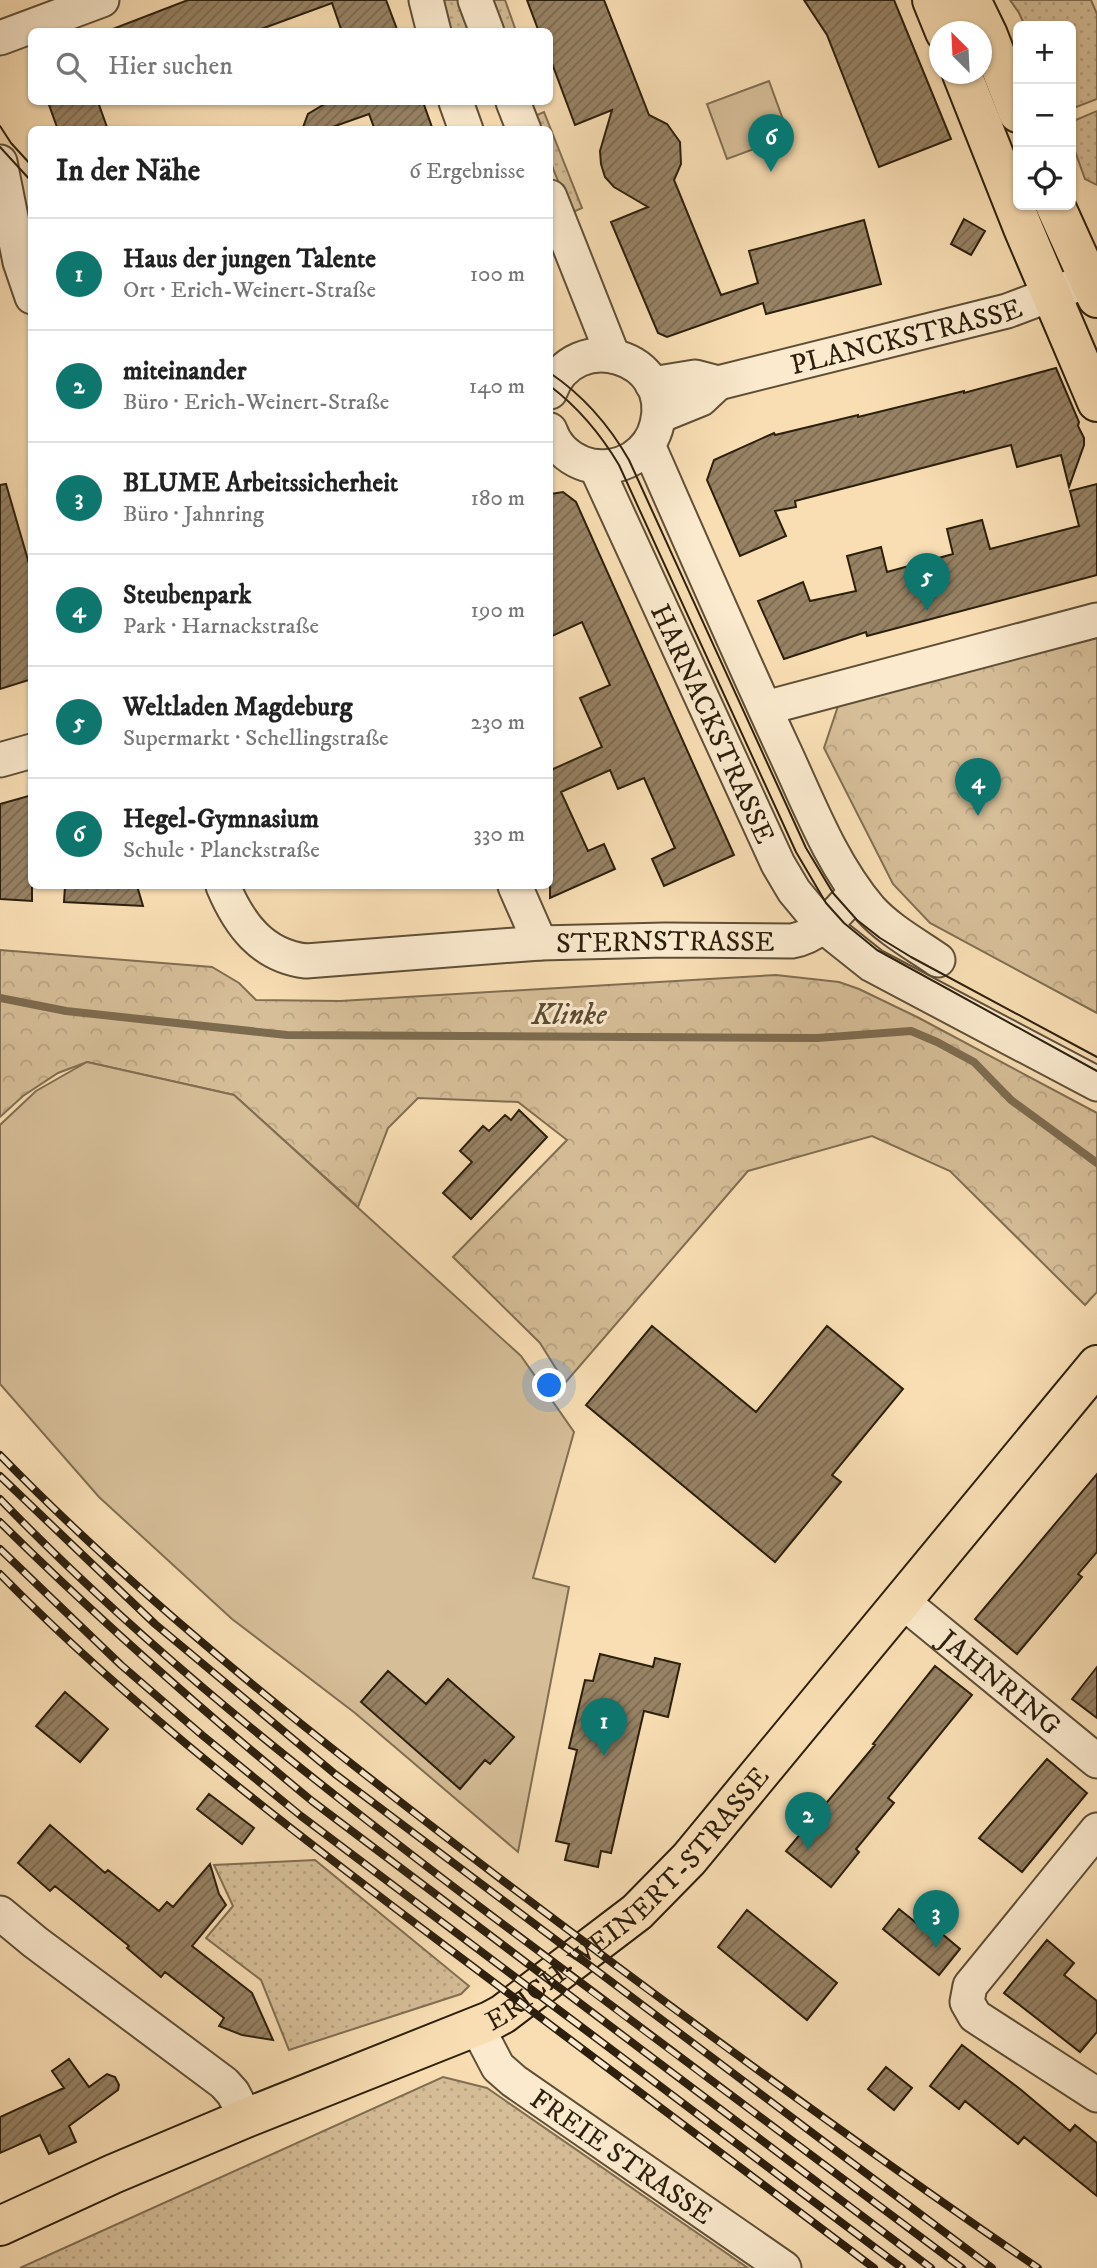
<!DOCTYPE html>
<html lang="de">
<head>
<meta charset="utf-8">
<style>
	body { margin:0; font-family:"IM FELL DW Pica",serif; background:#f6f6f6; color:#222 }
	.controls { position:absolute; right:21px; top:21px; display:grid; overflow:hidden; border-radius:10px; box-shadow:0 2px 5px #0004 }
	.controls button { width:63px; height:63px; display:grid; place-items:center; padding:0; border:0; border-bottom:2px solid #e0e0e0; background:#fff; color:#222; font:35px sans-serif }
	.compass { position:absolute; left:929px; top:21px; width:63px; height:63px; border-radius:50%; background:#fff; box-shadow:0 2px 5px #0004; rotate:336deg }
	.you { position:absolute; left:550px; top:1386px; width:24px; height:24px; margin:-18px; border:5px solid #fff; border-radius:50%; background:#1a73e8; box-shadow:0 0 0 10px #1a73e833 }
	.badge { display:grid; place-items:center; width:46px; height:46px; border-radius:50%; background:#0f766e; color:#fff; font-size:23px; font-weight:700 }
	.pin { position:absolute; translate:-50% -58px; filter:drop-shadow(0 2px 4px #0008) }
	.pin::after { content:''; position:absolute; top:37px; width:24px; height:21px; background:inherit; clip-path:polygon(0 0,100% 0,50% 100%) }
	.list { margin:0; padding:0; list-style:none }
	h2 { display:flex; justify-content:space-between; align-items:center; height:91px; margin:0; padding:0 28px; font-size:30px }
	h2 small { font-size:23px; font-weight:400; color:#767676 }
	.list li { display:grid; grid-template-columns:46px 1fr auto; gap:21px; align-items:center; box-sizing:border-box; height:112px; padding:0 28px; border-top:2px solid #e0e0e0 }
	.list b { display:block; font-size:26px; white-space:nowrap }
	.list p { margin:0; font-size:23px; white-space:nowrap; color:#767676 }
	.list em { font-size:23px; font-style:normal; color:#767676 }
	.icon { flex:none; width:38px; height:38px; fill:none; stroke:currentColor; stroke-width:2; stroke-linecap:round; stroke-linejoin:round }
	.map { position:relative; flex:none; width:1097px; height:2268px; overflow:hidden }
	.search { position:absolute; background:#fff; box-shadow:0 2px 5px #0004; left:28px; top:28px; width:525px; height:77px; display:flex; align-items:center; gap:18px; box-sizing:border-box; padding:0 24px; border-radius:10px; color:#767676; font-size:26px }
	.panel { position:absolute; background:#fff; box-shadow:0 2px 5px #0004; left:28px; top:126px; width:525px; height:763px; border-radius:10px }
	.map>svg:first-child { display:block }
	.grass { fill:url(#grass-dots); stroke:#816e52; stroke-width:2 }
	.forest { fill:url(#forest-crowns); stroke:#816e52; stroke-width:2 }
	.pitch { fill:#d6be98; stroke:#816e52; stroke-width:2 }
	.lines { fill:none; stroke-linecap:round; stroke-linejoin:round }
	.stream { stroke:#7d6b4f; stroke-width:8 }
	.building { fill:url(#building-hatch); stroke:#2c1f0d; stroke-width:2 }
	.minor-casing { stroke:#5f4f37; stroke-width:37 }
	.major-casing { stroke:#2c1f0d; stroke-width:42 }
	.minor { stroke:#fbeace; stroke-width:33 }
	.major { stroke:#f9deb4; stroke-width:38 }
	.tram { stroke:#2c1f0d; stroke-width:2 }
	.rail-casing { stroke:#2c1f0d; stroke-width:8 }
	.rail { stroke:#fbeace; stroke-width:5; stroke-dasharray:16; stroke-linecap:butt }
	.labels { text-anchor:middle; stroke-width:6; stroke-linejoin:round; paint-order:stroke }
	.street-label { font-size:28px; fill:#2c1f0d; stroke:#fbeace }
	.water-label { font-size:30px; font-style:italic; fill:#5b4b34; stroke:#fbeace }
</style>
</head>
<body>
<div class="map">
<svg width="1097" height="2268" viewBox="0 0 1097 2268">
	<defs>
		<pattern id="grass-dots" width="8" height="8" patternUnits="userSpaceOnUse" patternTransform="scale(1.75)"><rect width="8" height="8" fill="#d6be98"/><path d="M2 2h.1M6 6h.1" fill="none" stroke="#b8a382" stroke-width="1.8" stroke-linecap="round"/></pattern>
		<pattern id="forest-crowns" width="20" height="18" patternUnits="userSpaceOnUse" patternTransform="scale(1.75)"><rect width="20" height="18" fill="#d6be98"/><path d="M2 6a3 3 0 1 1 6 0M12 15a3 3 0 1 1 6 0" fill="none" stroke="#b8a382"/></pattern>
		<pattern id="building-hatch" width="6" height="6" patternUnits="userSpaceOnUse" patternTransform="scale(1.75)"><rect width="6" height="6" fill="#978264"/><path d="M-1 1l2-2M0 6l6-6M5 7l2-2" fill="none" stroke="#7b6a51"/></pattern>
	</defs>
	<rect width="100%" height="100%" fill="#f9deb4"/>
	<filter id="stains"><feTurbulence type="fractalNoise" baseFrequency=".00286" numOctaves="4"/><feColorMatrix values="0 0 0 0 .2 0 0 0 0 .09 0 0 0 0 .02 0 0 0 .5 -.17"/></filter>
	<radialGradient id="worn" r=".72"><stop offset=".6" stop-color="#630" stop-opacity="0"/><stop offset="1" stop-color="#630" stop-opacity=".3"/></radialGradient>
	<path class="grass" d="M 435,0 L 463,0 L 473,31 L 443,31 Z
		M 489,0 L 505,0 L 516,31 L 500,31 Z
		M 1010,0 L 1091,0 L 1097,14 L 1097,99 L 1071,109 L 1071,26 L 1025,26 L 1019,13 Z
		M 1097,111 L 1097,185 L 1085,179 L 1071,140 L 1071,122 Z
		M 544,112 L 582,208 L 571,213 L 550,161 L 550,130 L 537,129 L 532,117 Z
		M 315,1860 L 469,1986 L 461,1994 L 289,2050 L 261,1980 L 206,1938 L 233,1906 L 214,1865 Z
		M 443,2077 L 487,2088 L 748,2268 L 20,2268 Z"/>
	<path class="forest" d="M 1097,637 L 1097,1013 L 930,923 L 893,884 L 824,748 L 840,700 Z
		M 0,950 L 212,967 L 239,983 L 256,1000 L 340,1001 L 776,975 L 839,982 L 859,989 L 919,1018 L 1097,1113 L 1097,1292 L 1085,1305 L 950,1171 L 872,1136 L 748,1171 L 565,1383 L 540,1343 L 453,1257 L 567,1140 L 518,1102 L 418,1098 L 388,1128 L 358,1207 L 234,1095 L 87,1062 L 58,1073 L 23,1096 L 0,1117 Z"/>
	<path class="pitch" d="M 769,81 L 789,136 L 727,159 L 707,104 Z
		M 87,1062 L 234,1095 L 521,1356 L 574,1432 L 533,1578 L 569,1587 L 518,1852 L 355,1713 L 232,1619 L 99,1497 L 0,1384 L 0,1125 L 36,1091 Z"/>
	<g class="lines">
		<path class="stream" d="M 0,998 L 66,1011 L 287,1035 L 817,1038 L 911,1031 L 937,1042 L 974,1062 L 1011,1100 L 1097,1163"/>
	</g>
	<path class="building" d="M 188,0 L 386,0 L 398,32 L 342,32 L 332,3 L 253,32 L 111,32 L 110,30 Z
		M 527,0 L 604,0 L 649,115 L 667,124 L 680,142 L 681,164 L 674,180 L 721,295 L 758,283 L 749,251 L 864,220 L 881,284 L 766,314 L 763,303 L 667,337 L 658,333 L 611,222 L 648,207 L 614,187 L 605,177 L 601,164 L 600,151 L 612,110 L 575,125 L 550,58 L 550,32 L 539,32 Z
		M 804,0 L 894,0 L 951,139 L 879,167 L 827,35 Z
		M 48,102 L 98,102 L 108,130 L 58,130 Z
		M 328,102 L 423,102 L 433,130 L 375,130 L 369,114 L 324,130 L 302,130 L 308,114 Z
		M 964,219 L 985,231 L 971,255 L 951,244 Z
		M 1056,368 L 1079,422 L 1078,426 L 1084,438 L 1084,445 L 1069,487 L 1061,455 L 1017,467 L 1011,445 L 795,501 L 796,507 L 775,511 L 786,536 L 740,556 L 707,480 L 714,460 L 774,433 L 775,435 L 858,415 L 858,417 L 964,391 L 964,393 Z
		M 6,484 L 32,574 L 32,679 L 0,689 L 0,485 Z
		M 1097,484 L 1097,575 L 867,636 L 866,632 L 784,659 L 758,601 L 803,582 L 810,601 L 856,591 L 847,556 L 881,547 L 887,572 L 953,554 L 947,529 L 982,520 L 990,549 L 1079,526 L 1070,491 Z
		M 563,492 L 576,502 L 734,855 L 664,886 L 652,859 L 675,848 L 644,778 L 618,789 L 610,770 L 561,792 L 588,851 L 604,844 L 615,869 L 550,898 L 550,766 L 551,770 L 602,747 L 580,698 L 610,685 L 582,622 L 550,637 L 550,494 Z
		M 32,795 L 32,901 L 0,899 L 0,804 Z
		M 65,886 L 137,886 L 143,906 L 64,902 Z
		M 519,1110 L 547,1137 L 471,1219 L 443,1193 L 472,1162 L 460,1151 L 483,1126 L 489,1131 L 505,1115 L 511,1120 Z
		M 652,1326 L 756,1412 L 827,1326 L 903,1389 L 832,1475 L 841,1482 L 775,1562 L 586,1405 Z
		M 1097,1474 L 1097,1552 L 1078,1574 L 1082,1577 L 1017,1654 L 975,1619 Z
		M 600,1654 L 653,1667 L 655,1658 L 680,1664 L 668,1717 L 644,1711 L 611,1853 L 601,1851 L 598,1867 L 565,1860 L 569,1844 L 556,1841 L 577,1750 L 569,1748 L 585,1680 L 593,1681 Z
		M 935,1666 L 972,1695 L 888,1798 L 894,1803 L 856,1849 L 859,1852 L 831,1887 L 786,1851 L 875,1745 L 873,1744 Z
		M 1097,1667 L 1097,1718 L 1072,1699 Z
		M 388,1671 L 426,1704 L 448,1679 L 514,1737 L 490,1764 L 485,1760 L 460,1789 L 361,1702 Z
		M 65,1692 L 108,1729 L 80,1762 L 36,1726 Z
		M 1047,1759 L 1087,1793 L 1022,1872 L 979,1838 Z
		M 209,1794 L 254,1828 L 242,1844 L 197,1809 Z
		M 50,1825 L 105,1873 L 108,1870 L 159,1911 L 167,1902 L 173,1907 L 210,1864 L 219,1894 L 226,1905 L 192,1946 L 252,1993 L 273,2040 L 242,2035 L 219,2026 L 224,2018 L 165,1972 L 161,1977 L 127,1948 L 129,1946 L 55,1886 L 50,1891 L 18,1863 Z
		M 899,1909 L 924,1929 L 929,1923 L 960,1949 L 939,1975 L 883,1929 Z
		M 747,1910 L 837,1983 L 807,2020 L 718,1947 Z
		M 1047,1940 L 1074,1963 L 1064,1975 L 1097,2001 L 1097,2032 L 1080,2052 L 1004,1993 Z
		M 962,2045 L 1020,2089 L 1070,2131 L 1075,2125 L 1097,2143 L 1097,2196 L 1024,2137 L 1018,2144 L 965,2101 L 959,2109 L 930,2086 Z
		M 69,2059 L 89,2087 L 107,2074 L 115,2077 L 119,2085 L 118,2090 L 69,2126 L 76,2142 L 49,2154 L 40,2135 L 0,2153 L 0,2117 L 64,2088 L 52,2071 Z
		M 886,2067 L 912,2088 L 894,2110 L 868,2089 Z"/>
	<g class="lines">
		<g class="minor-casing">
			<g id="minor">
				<path d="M 426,0 L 434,32"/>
				<path d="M 475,0 L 487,32"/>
				<path d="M 0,38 L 102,0"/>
				<path d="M 456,102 L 466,130"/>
				<path d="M 513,102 L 524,130"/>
				<path d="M 0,162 L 20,262 L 32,297"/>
				<path d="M 550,197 L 613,356"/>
				<path id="s1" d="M 652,384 L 695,377 L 718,383 L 1007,311 L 1097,277"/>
				<path d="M 550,392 C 574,326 674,356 657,424 C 654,438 645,450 633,458 C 618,467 599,470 582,463 C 567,457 555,445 550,430"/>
				<path d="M 659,416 L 701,399 L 718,383"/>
				<path d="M 648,445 C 692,545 736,646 782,746 C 808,801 830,862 870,909 C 889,930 915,944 938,960"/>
				<path id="s2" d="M 596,467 L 778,864 L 794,891 L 823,926 L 872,965 L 1097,1084"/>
				<path d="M 765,708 L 1097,620"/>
				<path d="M 0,760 L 32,751"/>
				<path id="s3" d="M 223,886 C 239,924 262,956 306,961 L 540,943 L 665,940 L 792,941 C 820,936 837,912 856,892"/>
				<path d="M 515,886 L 540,943"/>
				<path id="s4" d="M 903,1602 L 1097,1761"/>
				<path d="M 1097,1830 L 970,1986 L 967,2002 L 975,2016 L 1097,2095"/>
				<path d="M 0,1913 L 35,1942 L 224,2083 L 233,2093 L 246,2118"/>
				<path id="s5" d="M 477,2027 L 498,2067 L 514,2081 L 784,2268"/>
			</g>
		</g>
		<g class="major-casing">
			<g id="major">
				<path d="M 932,0 L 945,32"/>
				<path d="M 971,0 L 988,35 L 1018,113"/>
				<path d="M 962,74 L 1023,228 L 1097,402"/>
				<path d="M 1055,205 L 1097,298"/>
				<path id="s6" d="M 0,2226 L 113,2174 L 246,2118 L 490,2021 L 503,2014 L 637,1912 L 689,1859 L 1097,1365"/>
			</g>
		</g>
		<use href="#minor" class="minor"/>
		<use href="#major" class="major"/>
		<path class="tram" d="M 0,126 L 11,143 L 32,166
			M 0,147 L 32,182
			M 550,373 C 584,396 609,425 629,460 L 806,848 L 833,893 L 857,920 L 880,938 L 911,957 L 1097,1057
			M 550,386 C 579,408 600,433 619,465 L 796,852 L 826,903 L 844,923 L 877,950 L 1097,1071"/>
		<g class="rail-casing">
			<path id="rail" d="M 0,1455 C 155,1614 330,1749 506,1883 C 681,2015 857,2145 1038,2268
				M 0,1476 L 155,1624 L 335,1774 L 992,2268
				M 0,1499 C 145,1649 310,1778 476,1904 C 637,2026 800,2146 962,2268
				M 0,1522 C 100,1621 204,1712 312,1801 L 931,2268
				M 0,1549 L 121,1665 L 202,1735 L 301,1816 L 902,2268
				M 0,1574 C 137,1713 292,1831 448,1948 C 590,2055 732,2161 874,2268"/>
		</g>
		<use href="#rail" class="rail"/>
	</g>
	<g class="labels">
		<g class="street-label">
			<text dy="10" stroke="none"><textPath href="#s1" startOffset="261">PLANCKSTRASSE</textPath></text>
			<text dy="10" stroke="none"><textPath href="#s2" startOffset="282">HARNACKSTRASSE</textPath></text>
			<text dy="10" stroke="none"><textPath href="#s3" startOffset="478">STERNSTRASSE</textPath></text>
			<text dy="10" stroke="none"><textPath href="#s4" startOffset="126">JAHNRING</textPath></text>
			<text dy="10" stroke="none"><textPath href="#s6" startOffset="716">ERICH-WEINERT-STRASSE</textPath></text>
			<text dy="10" stroke="none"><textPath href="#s5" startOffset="198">FREIE STRASSE</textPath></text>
		</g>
		<g class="water-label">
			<text x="569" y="1024">Klinke</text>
		</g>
	</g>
	<rect width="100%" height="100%" filter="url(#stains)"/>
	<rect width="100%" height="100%" fill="url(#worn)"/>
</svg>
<div class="controls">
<button>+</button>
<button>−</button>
<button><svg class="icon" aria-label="locate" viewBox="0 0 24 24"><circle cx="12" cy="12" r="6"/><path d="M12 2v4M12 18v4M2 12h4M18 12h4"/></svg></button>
</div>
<svg class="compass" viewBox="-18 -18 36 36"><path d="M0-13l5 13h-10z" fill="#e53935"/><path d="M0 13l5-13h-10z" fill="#767676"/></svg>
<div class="you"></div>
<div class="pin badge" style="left:604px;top:1756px">1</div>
<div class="pin badge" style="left:808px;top:1850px">2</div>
<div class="pin badge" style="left:936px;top:1948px">3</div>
<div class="pin badge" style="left:978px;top:816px">4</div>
<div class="pin badge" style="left:927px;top:611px">5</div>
<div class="pin badge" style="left:771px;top:172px">6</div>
<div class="search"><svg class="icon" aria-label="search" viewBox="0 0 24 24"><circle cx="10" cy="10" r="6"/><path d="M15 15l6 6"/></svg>Hier suchen</div>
<section class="panel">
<h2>In der Nähe<small>6 Ergebnisse</small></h2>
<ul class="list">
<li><span class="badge">1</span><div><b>Haus der jungen Talente</b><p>Ort · Erich-Weinert-Straße</p></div><em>100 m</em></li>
<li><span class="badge">2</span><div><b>miteinander</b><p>Büro · Erich-Weinert-Straße</p></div><em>140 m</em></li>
<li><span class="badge">3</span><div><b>BLUME Arbeitssicherheit</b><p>Büro · Jahnring</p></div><em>180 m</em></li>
<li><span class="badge">4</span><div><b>Steubenpark</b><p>Park · Harnackstraße</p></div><em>190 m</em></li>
<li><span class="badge">5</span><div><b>Weltladen Magdeburg</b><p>Supermarkt · Schellingstraße</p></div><em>230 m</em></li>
<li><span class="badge">6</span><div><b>Hegel-Gymnasium</b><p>Schule · Planckstraße</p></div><em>330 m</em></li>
</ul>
</section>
</div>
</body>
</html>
